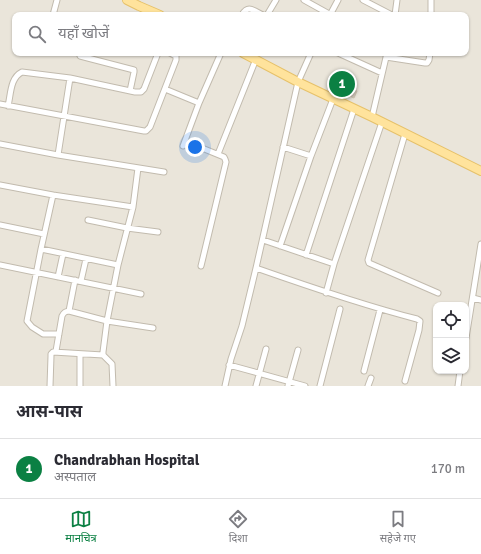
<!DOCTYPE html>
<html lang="hi">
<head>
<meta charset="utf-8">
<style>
	body { margin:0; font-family:Signika,"Noto Sans Devanagari",sans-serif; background:#f7f7f7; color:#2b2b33 }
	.controls { position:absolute; right:12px; bottom:12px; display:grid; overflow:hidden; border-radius:8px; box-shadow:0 1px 3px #0004 }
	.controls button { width:36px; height:36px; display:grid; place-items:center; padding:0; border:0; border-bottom:1px solid #e1e1e2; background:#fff; color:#2b2b33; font:20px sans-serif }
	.you { position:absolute; left:195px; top:147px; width:14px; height:14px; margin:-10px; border:3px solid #fff; border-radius:50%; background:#1a73e8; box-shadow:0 0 0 6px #1a73e833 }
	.badge { display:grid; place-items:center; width:26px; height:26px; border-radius:50%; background:#0b8043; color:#fff; font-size:13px; font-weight:700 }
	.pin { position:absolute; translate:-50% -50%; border:2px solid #fff; box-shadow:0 1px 4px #0006 }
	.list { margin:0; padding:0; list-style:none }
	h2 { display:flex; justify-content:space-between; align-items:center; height:52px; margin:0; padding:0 16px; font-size:17px }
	h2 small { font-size:13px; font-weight:400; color:#7c7c81 }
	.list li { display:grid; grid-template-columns:26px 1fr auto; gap:12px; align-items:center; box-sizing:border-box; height:60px; padding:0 16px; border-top:1px solid #e1e1e2 }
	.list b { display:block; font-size:15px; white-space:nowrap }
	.list p { margin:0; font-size:13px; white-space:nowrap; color:#7c7c81 }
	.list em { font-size:13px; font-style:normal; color:#7c7c81 }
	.icon { flex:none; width:22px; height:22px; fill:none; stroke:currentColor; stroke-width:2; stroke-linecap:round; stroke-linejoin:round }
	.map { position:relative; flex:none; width:481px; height:386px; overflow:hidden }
	.search { position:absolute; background:#fff; box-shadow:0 1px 3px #0004; left:12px; right:12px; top:12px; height:44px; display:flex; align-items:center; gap:10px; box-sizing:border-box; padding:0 14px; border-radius:8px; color:#7c7c81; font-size:15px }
	.sheet { height:112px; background:#fff }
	nav { display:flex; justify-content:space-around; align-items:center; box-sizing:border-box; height:56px; border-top:1px solid #e1e1e2; background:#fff; font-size:11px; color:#7c7c81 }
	nav a { display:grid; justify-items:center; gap:2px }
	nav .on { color:#0b8043 }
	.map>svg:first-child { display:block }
	.residential { fill:#eae5da; fill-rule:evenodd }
	.building { fill:#d8cfc1; stroke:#d3c7b4 }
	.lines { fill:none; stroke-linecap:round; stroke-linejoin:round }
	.street-casing { stroke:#c2bbae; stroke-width:7 }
	.primary-casing { stroke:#e6c16a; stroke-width:10 }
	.street { stroke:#fff; stroke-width:5 }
	.primary { stroke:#ffe39c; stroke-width:8 }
</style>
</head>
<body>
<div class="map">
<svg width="481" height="386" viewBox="0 0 481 386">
	<rect width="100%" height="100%" fill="#f6f3ec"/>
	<path class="residential" d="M 0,0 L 481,0 L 481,386 L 0,386 ZM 15,15 L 466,15 L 466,53 L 15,53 ZM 436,305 L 466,305 L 466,371 L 436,371 Z"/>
	<path class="building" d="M 343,75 L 353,79 L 349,87 L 357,91 L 354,98 L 336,90 Z"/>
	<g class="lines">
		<g class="street-casing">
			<path id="street" d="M 304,0 L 331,15
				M 363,0 L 392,15
				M 53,15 L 57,0
				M 242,15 C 248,4 254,11 263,15
				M 267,15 L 276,0
				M 330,15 L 338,0
				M 395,15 L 397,0
				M 431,15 L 431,0
				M 79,53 L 80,56 L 134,70 L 134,72 L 130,91
				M 338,53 L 382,73
				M 386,57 L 425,63 L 427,63 L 429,60 L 430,53
				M 165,89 L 199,103
				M 0,104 L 144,131 L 146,131 L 150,127 L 176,60 L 176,56 L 170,53
				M 8,106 C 11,94 10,78 22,72 L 70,78 L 135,92 L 141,92 L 144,89 L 158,53
				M 372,117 L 387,53
				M 405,134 L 368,260 L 369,263 L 438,293
				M 0,144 L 58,155 L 164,172
				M 183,146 L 199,103 L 221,53
				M 197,146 L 224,157 L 225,159 L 226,162 L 201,266
				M 283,147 L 311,156
				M 218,154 L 256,59
				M 58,155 L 70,78
				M 0,185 L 53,195 L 133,207
				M 53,195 L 41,249 L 27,321 L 32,327 L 43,334 L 59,334
				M 88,220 L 127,228 L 158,232
				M 0,225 L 44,234
				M 263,240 L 334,264
				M 280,246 L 311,156 L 333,99
				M 41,249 L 118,265
				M 306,255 L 354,109
				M 0,265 L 141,294
				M 256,268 C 310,287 362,305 417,319 L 420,321 L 419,330 L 405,381
				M 58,277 L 63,254
				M 81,281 L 86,259
				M 326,293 L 334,264 L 382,122
				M 473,298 L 481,300
				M 69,311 L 75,280
				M 466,338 L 481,244
				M 56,351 L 62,316 C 64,312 65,312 69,311 L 107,321 L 153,328
				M 80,354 L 80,386
				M 229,365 L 305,386
				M 364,371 L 380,310
				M 50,386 L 51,356 L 51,354 L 53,352 L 103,355
				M 113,386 L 112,364 L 103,355 L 103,352 L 107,321 L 118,265 L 133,207 L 138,168
				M 225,386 L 231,359 L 242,326 L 256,268 L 298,82 L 311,53
				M 256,386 L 266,349
				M 288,386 L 298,350
				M 320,386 L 340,309
				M 368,386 L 371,378
				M 458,386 L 460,371"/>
		</g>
		<g class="primary-casing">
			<path id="primary" d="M 127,0 L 139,6 L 160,15
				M 243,53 L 298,82 L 372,117 L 481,171"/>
		</g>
		<use href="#street" class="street"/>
		<use href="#primary" class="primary"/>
	</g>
</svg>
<div class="controls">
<button><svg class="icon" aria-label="locate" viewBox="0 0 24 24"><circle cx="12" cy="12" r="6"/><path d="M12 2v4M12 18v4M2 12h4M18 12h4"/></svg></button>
<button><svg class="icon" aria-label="layers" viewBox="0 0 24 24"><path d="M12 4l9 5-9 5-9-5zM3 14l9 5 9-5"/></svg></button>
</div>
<div class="you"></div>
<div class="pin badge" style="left:342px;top:84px">1</div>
<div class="search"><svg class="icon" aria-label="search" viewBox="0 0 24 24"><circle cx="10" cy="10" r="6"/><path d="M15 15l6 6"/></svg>यहाँ खोजें</div>
</div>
<section class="sheet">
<h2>आस-पास<small></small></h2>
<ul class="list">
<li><span class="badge">1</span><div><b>Chandrabhan Hospital</b><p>अस्पताल</p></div><em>170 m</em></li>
</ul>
</section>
<nav>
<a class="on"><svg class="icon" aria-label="map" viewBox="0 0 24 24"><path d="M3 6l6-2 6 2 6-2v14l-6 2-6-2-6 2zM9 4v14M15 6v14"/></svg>मानचित्र</a>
<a><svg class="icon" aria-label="directions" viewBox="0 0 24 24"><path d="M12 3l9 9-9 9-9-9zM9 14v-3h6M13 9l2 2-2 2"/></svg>दिशा</a>
<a><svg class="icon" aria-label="saved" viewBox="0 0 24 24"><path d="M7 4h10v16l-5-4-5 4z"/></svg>सहेजे गए</a>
</nav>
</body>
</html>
